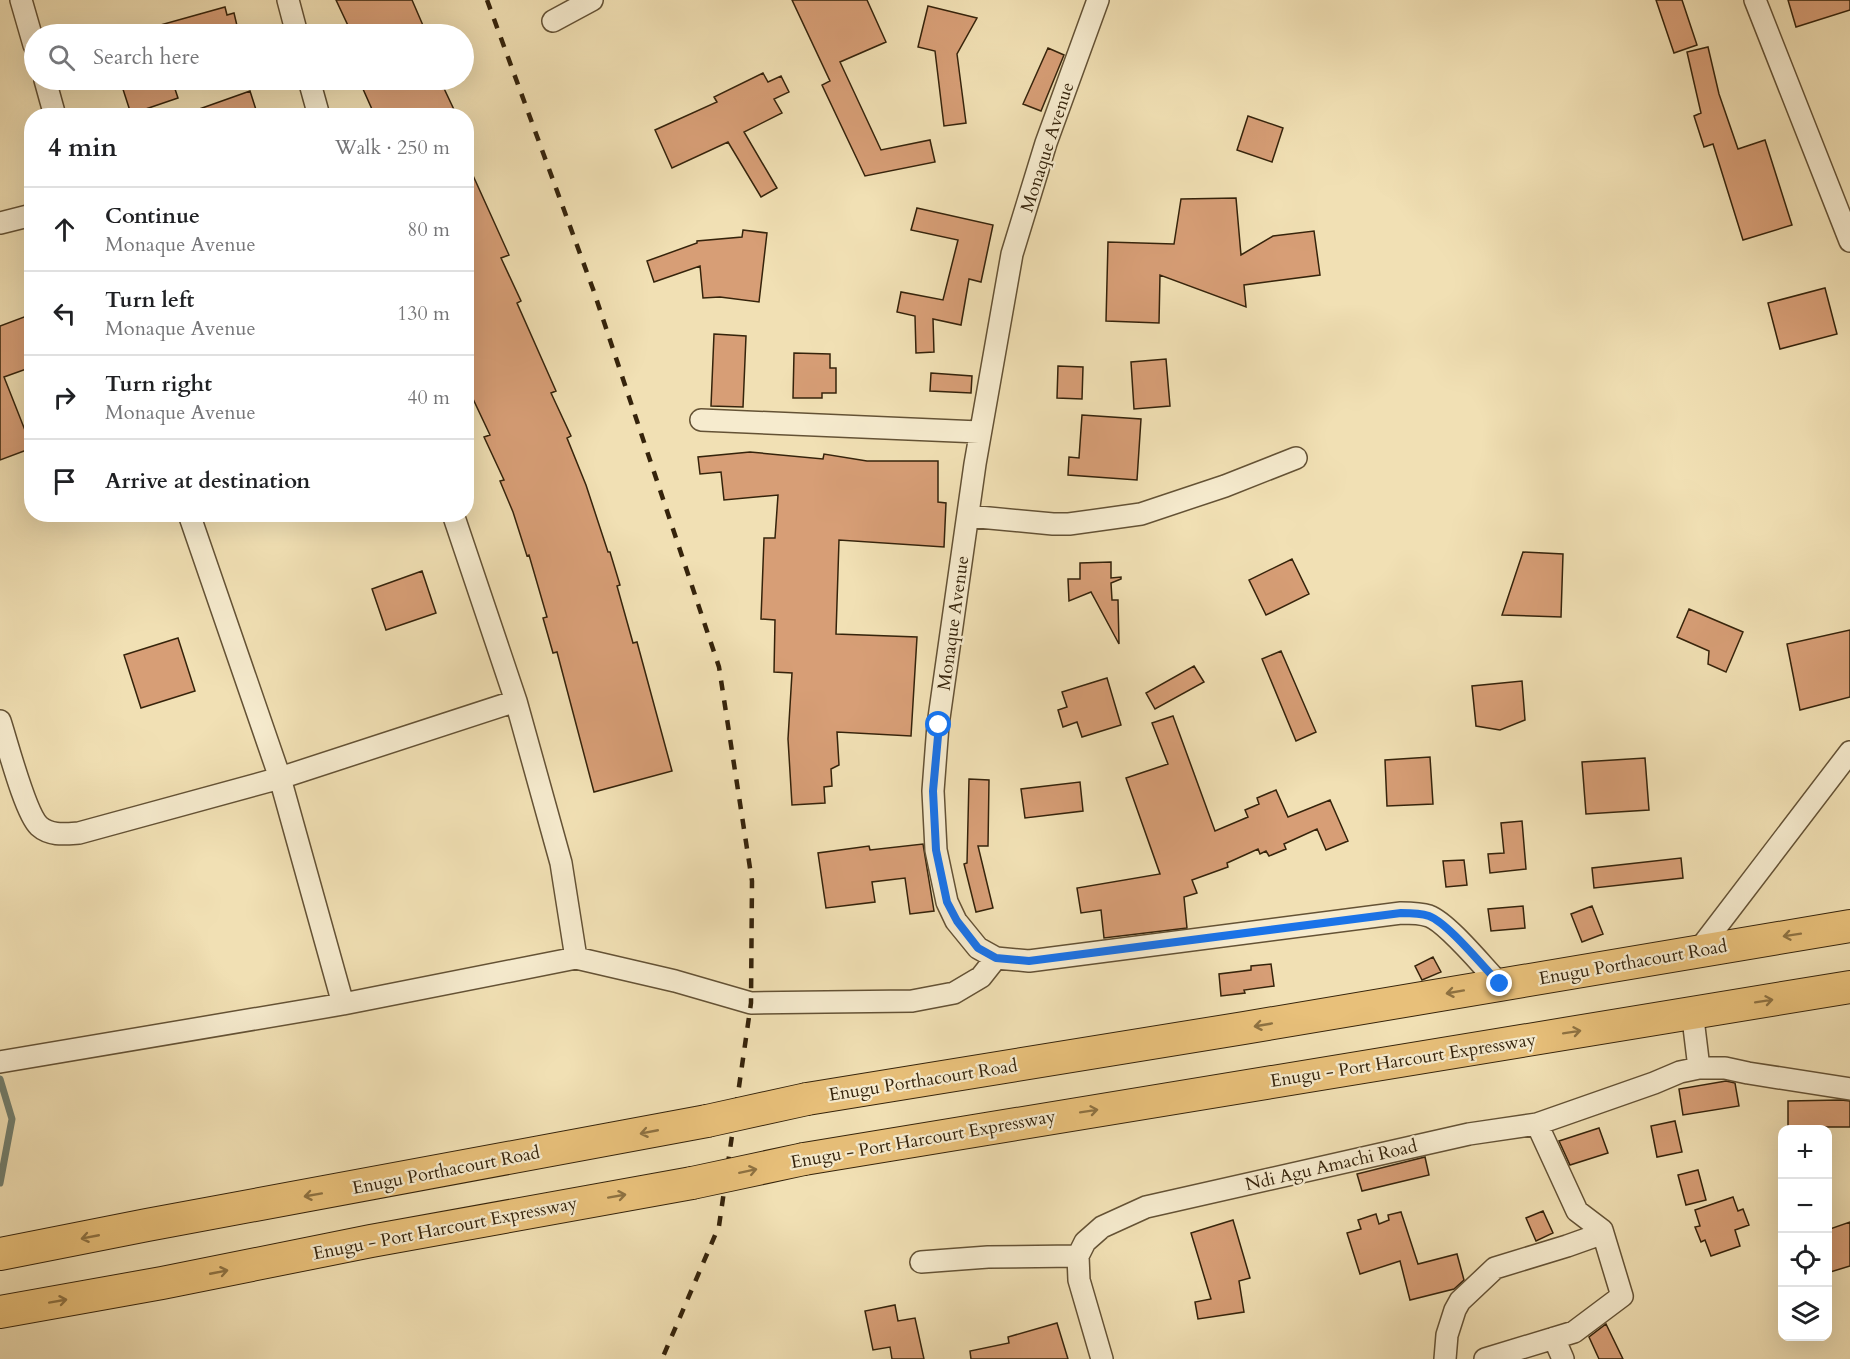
<!DOCTYPE html>
<html lang="en">
<head>
<meta charset="utf-8">
<style>
	body { margin:0; font-family:Cardo,serif; background:#f2f2f2; color:#202124 }
	.controls { position:absolute; right:18px; bottom:18px; display:grid; overflow:hidden; border-radius:12px; box-shadow:0 6px 24px #0002 }
	.controls button { width:54px; height:54px; display:grid; place-items:center; padding:0; border:0; border-bottom:2px solid #e0e0e0; background:#fff; color:#202124; font:30px sans-serif }
	.stop { position:absolute; width:18px; height:18px; margin:-14px; border:4px solid #1a73e8; border-radius:50%; background:#fff }
	.stop.end { background:#1a73e8; border-color:#fff; box-shadow:0 2px 6px #0008 }
	.list { margin:0; padding:0; list-style:none }
	h2 { display:flex; justify-content:space-between; align-items:center; height:78px; margin:0; padding:0 24px; font-size:26px }
	h2 small { font-size:20px; font-weight:400; color:#757577 }
	.list li { display:grid; grid-template-columns:39px 1fr auto; gap:18px; align-items:center; box-sizing:border-box; height:84px; padding:0 24px; border-top:2px solid #e0e0e0 }
	.list b { display:block; font-size:22px; white-space:nowrap }
	.list p { margin:0; font-size:20px; white-space:nowrap; color:#757577 }
	.list em { font-size:20px; font-style:normal; color:#757577 }
	.icon { flex:none; width:33px; height:33px; fill:none; stroke:currentColor; stroke-width:2; stroke-linecap:round; stroke-linejoin:round }
	.map { position:relative; flex:none; width:1850px; height:1359px; overflow:hidden }
	.search { position:absolute; background:#fff; box-shadow:0 6px 24px #0002; left:24px; top:24px; width:450px; height:66px; display:flex; align-items:center; gap:15px; box-sizing:border-box; padding:0 21px; border-radius:33px; color:#757577; font-size:22px }
	.panel { position:absolute; background:#fff; box-shadow:0 6px 24px #0002; left:24px; top:108px; width:450px; height:414px; border-radius:24px }
	.map>svg:first-child { display:block }
	.lines { fill:none; stroke-linecap:round; stroke-linejoin:round }
	.stream { stroke:#727f6f; stroke-width:7 }
	.building { fill:#d79e76; stroke:#35230b; stroke-width:1.5 }
	.minor-casing { stroke:#645235; stroke-width:24 }
	.highway-casing { stroke:#35230b; stroke-width:34 }
	.minor { stroke:#f6ebce; stroke-width:21 }
	.highway { stroke:#e8c07a; stroke-width:32 }
	.rail { stroke:#35230b; stroke-width:4.5; stroke-dasharray:10 10; stroke-linecap:butt }
	.highway-bridge-casing { stroke:#35230b; stroke-width:34; stroke-linecap:butt }
	.highway-bridge { stroke:#e8c07a; stroke-width:32 }
	.oneway { stroke:#8e7242 }
	.route { stroke:#1a73e8; stroke-width:8 }
	.labels { text-anchor:middle; stroke-width:4.5; stroke-linejoin:round; paint-order:stroke }
	.street-label { font-size:18px; fill:#35230b; stroke:#f6ebce }
</style>
</head>
<body>
<div class="map">
<svg width="1850" height="1359" viewBox="0 0 1850 1359">
	<rect width="100%" height="100%" fill="#f1e0b4"/>
	<filter id="stains"><feTurbulence type="fractalNoise" baseFrequency=".00333" numOctaves="4"/><feColorMatrix values="0 0 0 0 .2 0 0 0 0 .09 0 0 0 0 .02 0 0 0 .5 -.17"/></filter>
	<radialGradient id="worn" r=".72"><stop offset=".6" stop-color="#630" stop-opacity="0"/><stop offset="1" stop-color="#630" stop-opacity=".3"/></radialGradient>
	<g class="lines">
		<path class="stream" d="M 0,1079 L 12,1119 L 0,1183"/>
	</g>
	<path class="building" d="M 336,0 L 412,0 L 425,30 L 415,34 L 352,34 Z
		M 792,0 L 867,0 L 886,42 L 840,62 L 881,150 L 930,140 L 935,162 L 865,176 L 822,85 L 830,81 Z
		M 1656,0 L 1682,0 L 1697,45 L 1674,53 Z
		M 1788,0 L 1850,0 L 1850,10 L 1796,27 Z
		M 928,6 L 977,18 L 957,54 L 966,123 L 944,126 L 935,51 L 918,47 Z
		M 225,7 L 227,15 L 234,13 L 239,34 L 147,34 L 146,29 Z
		M 1708,47 L 1719,94 L 1738,149 L 1765,140 L 1792,225 L 1743,240 L 1713,144 L 1704,147 L 1694,116 L 1701,113 L 1687,52 Z
		M 1048,48 L 1064,55 L 1041,111 L 1023,104 Z
		M 763,73 L 768,82 L 781,76 L 789,92 L 774,99 L 782,113 L 744,132 L 777,188 L 761,197 L 728,142 L 672,168 L 655,130 L 717,102 L 714,97 Z
		M 120,80 L 172,80 L 178,98 L 131,114 Z
		M 359,80 L 440,80 L 457,116 L 375,116 Z
		M 250,91 L 258,116 L 189,116 L 188,113 Z
		M 1248,116 L 1283,128 L 1272,162 L 1237,150 Z
		M 466,160 L 509,255 L 501,258 L 521,301 L 517,303 L 556,391 L 551,393 L 571,436 L 567,438 L 586,485 L 608,552 L 610,552 L 620,585 L 617,586 L 633,643 L 637,642 L 672,771 L 594,792 L 557,652 L 553,653 L 543,618 L 547,617 L 529,555 L 527,556 L 513,512 L 500,481 L 504,480 L 484,437 L 490,435 L 466,384 Z
		M 1236,198 L 1241,255 L 1273,236 L 1314,231 L 1320,275 L 1244,285 L 1246,307 L 1160,275 L 1159,323 L 1106,321 L 1108,242 L 1174,244 L 1181,199 Z
		M 917,208 L 993,225 L 981,282 L 969,279 L 961,325 L 933,319 L 934,352 L 916,353 L 915,316 L 897,312 L 901,292 L 943,300 L 958,240 L 911,230 Z
		M 743,230 L 767,233 L 759,302 L 720,297 L 703,298 L 700,266 L 654,282 L 647,261 L 697,243 L 697,241 L 742,237 Z
		M 1825,288 L 1837,334 L 1780,349 L 1768,303 Z
		M 32,314 L 32,367 L 4,377 L 32,448 L 0,460 L 0,326 Z
		M 714,334 L 746,336 L 743,407 L 711,406 Z
		M 794,353 L 830,354 L 830,368 L 836,368 L 836,393 L 822,393 L 822,398 L 793,398 Z
		M 1166,359 L 1170,406 L 1134,409 L 1131,362 Z
		M 1058,366 L 1083,367 L 1082,399 L 1057,398 Z
		M 931,373 L 972,376 L 971,393 L 930,391 Z
		M 1082,415 L 1141,419 L 1137,480 L 1068,475 L 1069,457 L 1079,458 Z
		M 750,452 L 823,459 L 824,454 L 867,461 L 938,461 L 938,502 L 946,503 L 944,547 L 839,540 L 836,634 L 917,637 L 911,736 L 837,732 L 839,765 L 831,769 L 832,786 L 824,787 L 825,803 L 792,805 L 788,739 L 792,673 L 774,672 L 775,620 L 761,619 L 764,538 L 775,538 L 778,495 L 724,500 L 721,472 L 700,474 L 698,457 Z
		M 1523,552 L 1563,554 L 1561,617 L 1502,615 Z
		M 1292,559 L 1309,594 L 1266,615 L 1249,580 Z
		M 1111,562 L 1111,578 L 1121,577 L 1121,579 L 1111,583 L 1112,600 L 1118,600 L 1119,644 L 1091,592 L 1069,601 L 1068,579 L 1080,579 L 1080,563 Z
		M 422,571 L 436,613 L 386,630 L 372,589 Z
		M 1689,609 L 1743,632 L 1726,672 L 1708,664 L 1709,651 L 1677,637 Z
		M 1850,630 L 1850,697 L 1800,710 L 1787,644 Z
		M 178,638 L 195,691 L 141,708 L 124,655 Z
		M 1281,651 L 1316,732 L 1296,741 L 1262,659 Z
		M 1194,666 L 1204,682 L 1155,709 L 1146,693 Z
		M 1107,678 L 1121,725 L 1082,737 L 1077,722 L 1063,727 L 1058,710 L 1067,707 L 1062,692 Z
		M 1522,681 L 1525,720 L 1500,730 L 1476,726 L 1472,686 Z
		M 1173,716 L 1215,831 L 1248,817 L 1245,810 L 1259,804 L 1257,798 L 1276,790 L 1288,817 L 1330,800 L 1348,841 L 1326,850 L 1317,829 L 1284,844 L 1286,849 L 1269,856 L 1266,851 L 1260,854 L 1258,849 L 1227,863 L 1228,867 L 1192,880 L 1197,893 L 1184,897 L 1187,928 L 1104,938 L 1101,910 L 1081,913 L 1077,888 L 1160,874 L 1126,778 L 1168,764 L 1152,723 Z
		M 1430,757 L 1433,804 L 1387,806 L 1385,760 Z
		M 1645,758 L 1649,810 L 1586,814 L 1582,762 Z
		M 969,779 L 989,780 L 988,846 L 978,846 L 993,908 L 976,912 L 964,864 L 967,863 Z
		M 1080,782 L 1083,811 L 1025,818 L 1021,789 Z
		M 1522,821 L 1526,869 L 1490,873 L 1488,854 L 1504,853 L 1501,823 Z
		M 923,844 L 934,911 L 910,914 L 905,878 L 872,882 L 875,902 L 826,908 L 818,853 L 869,846 L 870,850 Z
		M 1681,858 L 1683,878 L 1594,888 L 1592,868 Z
		M 1464,860 L 1467,885 L 1446,887 L 1443,861 Z
		M 1523,906 L 1525,928 L 1491,931 L 1488,909 Z
		M 1592,906 L 1603,934 L 1582,942 L 1571,914 Z
		M 1433,957 L 1441,972 L 1422,980 L 1415,966 Z
		M 1271,964 L 1274,986 L 1244,990 L 1245,993 L 1221,996 L 1219,974 L 1251,970 L 1251,966 Z
		M 1726,1081 L 1735,1083 L 1739,1106 L 1683,1115 L 1679,1089 Z
		M 1841,1100 L 1850,1101 L 1850,1127 L 1788,1127 L 1788,1101 Z
		M 1675,1121 L 1682,1152 L 1657,1157 L 1651,1126 Z
		M 1599,1128 L 1608,1153 L 1570,1165 L 1559,1141 Z
		M 1425,1157 L 1429,1175 L 1362,1191 L 1357,1174 Z
		M 1698,1170 L 1706,1200 L 1686,1205 L 1678,1175 Z
		M 1733,1197 L 1738,1211 L 1743,1209 L 1749,1225 L 1735,1230 L 1740,1246 L 1711,1256 L 1705,1240 L 1701,1242 L 1695,1227 L 1700,1226 L 1695,1210 Z
		M 1543,1211 L 1553,1233 L 1536,1241 L 1526,1218 Z
		M 1401,1212 L 1418,1264 L 1457,1254 L 1464,1280 L 1454,1289 L 1410,1300 L 1400,1261 L 1360,1274 L 1347,1233 L 1361,1229 L 1358,1220 L 1376,1214 L 1379,1224 L 1389,1220 L 1388,1215 Z
		M 1233,1220 L 1250,1278 L 1239,1281 L 1244,1312 L 1198,1319 L 1195,1302 L 1211,1299 L 1191,1233 Z
		M 1850,1222 L 1850,1266 L 1827,1273 L 1827,1230 Z
		M 895,1305 L 898,1321 L 915,1318 L 924,1359 L 892,1359 L 890,1347 L 873,1350 L 865,1311 Z
		M 1057,1323 L 1068,1359 L 971,1359 L 970,1351 L 1009,1343 L 1008,1337 Z
		M 1606,1324 L 1623,1359 L 1599,1359 L 1589,1337 Z"/>
	<g class="lines">
		<g class="minor-casing">
			<path id="minor" d="M 21,0 L 34,45
				M 288,0 L 297,34
				M 1098,0 L 1046,143 L 1012,254 L 975,464 L 938,725 L 933,791 L 936,850 L 947,902 L 956,921 L 978,948 L 996,958 L 1029,961 L 1401,913 C 1410,913 1420,913 1429,916 C 1448,923 1484,968 1500,984
				M 1755,0 L 1850,241
				M 553,21 L 592,0
				M 45,80 L 55,116
				M 309,80 L 319,116
				M 0,223 L 32,215
				M 701,420 L 979,432
				M 189,514 L 280,778 L 343,1004
				M 453,514 L 516,701 L 561,863 L 576,958 L 675,981 L 751,1003 L 912,1001 L 954,993 L 981,977 L 996,958
				M 968,516 L 1053,524 L 1069,524 L 1141,514 L 1225,486 L 1296,458
				M 0,721 C 7,742 25,813 39,826 C 50,836 65,834 79,833 L 280,778 L 516,701
				M 1698,951 L 1850,752
				M 1694,1012 L 1694,1027 L 1699,1068
				M 0,1062 L 343,1004 L 576,958
				M 921,1262 L 988,1257 L 1078,1256
				M 1554,1338 L 1563,1359
				M 1102,1359 L 1079,1280 L 1078,1256 L 1085,1242 L 1102,1227 L 1146,1207 L 1469,1134 L 1537,1124 L 1654,1083 L 1680,1072 L 1699,1068 L 1725,1068 L 1748,1073 L 1850,1089
				M 1445,1359 L 1447,1335 L 1455,1310 L 1460,1301 L 1495,1268 L 1567,1246 L 1598,1235 L 1602,1230 L 1577,1211 L 1537,1124
				M 1485,1359 L 1574,1332 L 1622,1296 L 1602,1230"/>
		</g>
		<g class="highway-casing">
			<path id="highway" d="M 807,1099 L 1244,1028 L 1850,926
				M 804,1159 L 1850,987
				M 0,1254 L 147,1225 L 707,1121
				M 0,1312 L 162,1283 L 371,1241 L 692,1183"/>
		</g>
		<use href="#minor" class="minor"/>
		<use href="#highway" class="highway"/>
		<path class="rail" d="M 487,0 L 593,289 L 719,667 L 752,881 L 751,1003 L 719,1226 L 662,1359"/>
		<g class="highway-bridge-casing">
			<path id="highway-bridge" d="M 707,1121 L 807,1099
				M 692,1183 L 804,1159"/>
		</g>
		<use href="#highway-bridge" class="highway-bridge"/>
	</g>
	<defs><path id="oneway-shaft" d="M-6 0H5M1.5-3L5.5 0L1.5 3" fill="none" stroke-width="1.6" stroke-linecap="round" stroke-linejoin="round" transform="scale(1.5)"/></defs>
	<g class="oneway">
		<use href="#oneway-shaft" transform="translate(1792 935) rotate(171)"/>
		<use href="#oneway-shaft" transform="translate(1455 992) rotate(170)"/>
		<use href="#oneway-shaft" transform="translate(1764 1001) rotate(-9)"/>
		<use href="#oneway-shaft" transform="translate(1263 1025) rotate(170)"/>
		<use href="#oneway-shaft" transform="translate(1572 1032) rotate(-9)"/>
		<use href="#oneway-shaft" transform="translate(1089 1111) rotate(-9)"/>
		<use href="#oneway-shaft" transform="translate(649 1132) rotate(169)"/>
		<use href="#oneway-shaft" transform="translate(748 1171) rotate(-12)"/>
		<use href="#oneway-shaft" transform="translate(313 1195) rotate(170)"/>
		<use href="#oneway-shaft" transform="translate(617 1196) rotate(-10)"/>
		<use href="#oneway-shaft" transform="translate(90 1237) rotate(169)"/>
		<use href="#oneway-shaft" transform="translate(219 1272) rotate(-11)"/>
		<use href="#oneway-shaft" transform="translate(58 1301) rotate(-10)"/>
	</g>
	<g class="lines">
		<path class="route" d="M 939,725 L 933,791 L 936,850 L 947,902 L 957,921 L 978,948 L 996,958 L 1029,961 L 1401,913 C 1410,913 1420,913 1429,916 C 1448,923 1484,968 1500,984"/>
	</g>
	<g class="labels">
		<g class="street-label">
			<text transform="translate(1047 147) rotate(-72)" y="6">Monaque Avenue</text>
			<text transform="translate(953 623) rotate(-82)" y="6">Monaque Avenue</text>
			<text transform="translate(1633 962) rotate(-10)" y="6">Enugu Porthacourt Road</text>
			<text transform="translate(1403 1060) rotate(-9)" y="6">Enugu - Port Harcourt Expressway</text>
			<text transform="translate(923 1080) rotate(-9)" y="6">Enugu Porthacourt Road</text>
			<text transform="translate(923 1139) rotate(-10)" y="6">Enugu - Port Harcourt Expressway</text>
			<text transform="translate(1331 1165) rotate(-13)" y="6">Ndi Agu Amachi Road</text>
			<text transform="translate(446 1170) rotate(-11)" y="6">Enugu Porthacourt Road</text>
			<text transform="translate(445 1228) rotate(-11)" y="6">Enugu - Port Harcourt Expressway</text>
		</g>
	</g>
	<rect width="100%" height="100%" filter="url(#stains)"/>
	<rect width="100%" height="100%" fill="url(#worn)"/>
</svg>
<div class="controls">
<button>+</button>
<button>−</button>
<button><svg class="icon" aria-label="locate" viewBox="0 0 24 24"><circle cx="12" cy="12" r="6"/><path d="M12 2v4M12 18v4M2 12h4M18 12h4"/></svg></button>
<button><svg class="icon" aria-label="layers" viewBox="0 0 24 24"><path d="M12 4l9 5-9 5-9-5zM3 14l9 5 9-5"/></svg></button>
</div>
<div class="stop" style="left:939px;top:725px"></div>
<div class="stop end" style="left:1500px;top:984px"></div>
<div class="search"><svg class="icon" aria-label="search" viewBox="0 0 24 24"><circle cx="10" cy="10" r="6"/><path d="M15 15l6 6"/></svg>Search here</div>
<section class="panel">
<h2>4 min<small>Walk · 250 m</small></h2>
<ul class="list">
<li><svg class="icon" aria-label="ahead" viewBox="0 0 24 24"><path d="M12 20V5M6 11l6-6 6 6"/></svg><div><b>Continue</b><p>Monaque Avenue</p></div><em>80 m</em></li>
<li><svg class="icon" aria-label="left" viewBox="0 0 24 24"><path d="M17 20v-9H6M10 6l-5 5 5 5"/></svg><div><b>Turn left</b><p>Monaque Avenue</p></div><em>130 m</em></li>
<li><svg class="icon" aria-label="right" viewBox="0 0 24 24"><path d="M7 20v-9h11M14 6l5 5-5 5"/></svg><div><b>Turn right</b><p>Monaque Avenue</p></div><em>40 m</em></li>
<li><svg class="icon" aria-label="arrive" viewBox="0 0 24 24"><path d="M6 21V4h12l-3 4 3 4H6"/></svg><div><b>Arrive at destination</b></div></li>
</ul>
</section>
</div>
</body>
</html>
